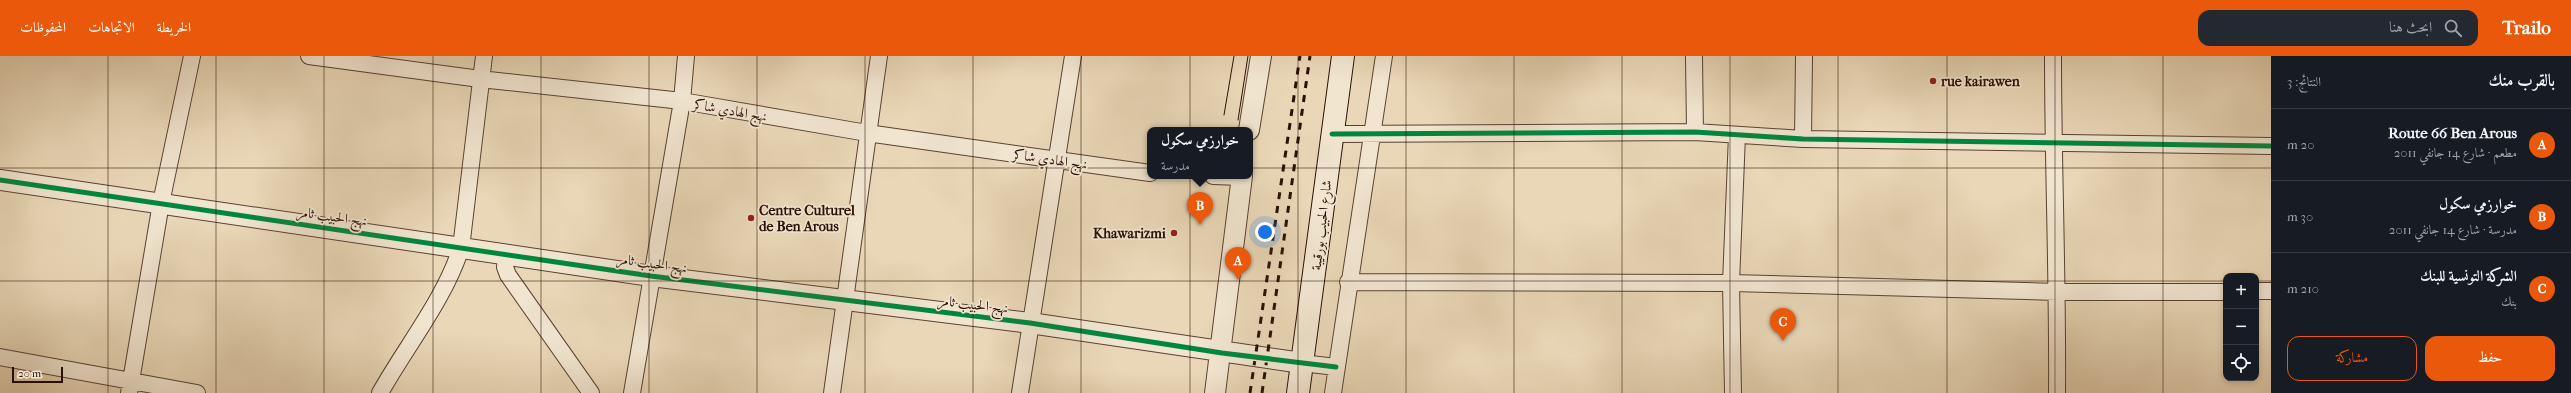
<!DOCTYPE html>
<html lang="ar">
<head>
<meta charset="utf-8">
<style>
	body { margin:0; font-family:"IM FELL French Canon",Amiri,serif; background:#242831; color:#f1f3f6; direction:rtl }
	.controls { position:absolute; right:12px; bottom:12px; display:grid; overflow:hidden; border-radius:8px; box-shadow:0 2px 6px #0003 }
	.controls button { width:36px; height:36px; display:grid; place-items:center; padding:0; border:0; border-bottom:1px solid #363941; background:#171b24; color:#f1f3f6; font:20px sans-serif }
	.scale { position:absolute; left:12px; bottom:10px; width:51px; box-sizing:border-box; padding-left:4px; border:2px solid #291105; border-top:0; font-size:11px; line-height:14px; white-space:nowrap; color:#291105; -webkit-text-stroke:3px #f1e5d0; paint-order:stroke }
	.you { position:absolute; left:1265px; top:176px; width:14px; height:14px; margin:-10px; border:3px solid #fff; border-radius:50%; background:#1a73e8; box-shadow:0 0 0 6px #1a73e833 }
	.badge { display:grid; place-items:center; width:26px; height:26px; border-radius:50%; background:#ea580c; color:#fff; font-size:13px; font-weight:700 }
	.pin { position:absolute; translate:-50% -33px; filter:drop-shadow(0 1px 2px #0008) }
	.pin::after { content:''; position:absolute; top:21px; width:14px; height:12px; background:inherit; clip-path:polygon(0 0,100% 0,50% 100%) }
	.popup { position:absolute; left:1147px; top:71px; width:106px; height:52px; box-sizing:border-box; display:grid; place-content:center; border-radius:8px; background:#171b24; filter:drop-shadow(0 1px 3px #0005); font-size:13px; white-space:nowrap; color:#9ea1a6 }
	.popup b { font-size:15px; color:#f1f3f6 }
	.popup::after { content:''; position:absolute; left:50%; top:100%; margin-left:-8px; border:8px solid transparent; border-top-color:#171b24 }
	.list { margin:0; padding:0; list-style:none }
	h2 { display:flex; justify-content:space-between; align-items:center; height:52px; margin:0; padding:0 16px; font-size:17px }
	h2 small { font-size:13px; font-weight:400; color:#9ea1a6 }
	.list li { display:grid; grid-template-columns:26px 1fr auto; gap:12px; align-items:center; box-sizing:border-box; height:72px; padding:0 16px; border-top:1px solid #363941 }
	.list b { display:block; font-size:15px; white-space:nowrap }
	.list p { margin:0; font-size:13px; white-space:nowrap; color:#9ea1a6 }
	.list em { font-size:13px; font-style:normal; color:#9ea1a6 }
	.actions { display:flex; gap:8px; padding:12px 16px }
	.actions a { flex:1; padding:9px 0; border:1px solid #ea580c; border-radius:12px; text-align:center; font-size:14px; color:#ea580c }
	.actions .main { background:#ea580c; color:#fff }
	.icon { flex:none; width:22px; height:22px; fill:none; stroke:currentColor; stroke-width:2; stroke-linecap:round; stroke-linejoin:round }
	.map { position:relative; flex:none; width:2271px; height:337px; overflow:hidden; direction:ltr }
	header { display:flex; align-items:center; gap:24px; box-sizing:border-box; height:56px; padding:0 20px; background:#ea580c; color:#fff }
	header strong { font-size:19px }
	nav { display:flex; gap:22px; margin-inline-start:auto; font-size:14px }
	.search { width:280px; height:36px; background:#242831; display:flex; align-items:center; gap:10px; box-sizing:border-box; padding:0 14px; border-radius:12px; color:#9ea1a6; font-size:15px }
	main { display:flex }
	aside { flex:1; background:#171b24 }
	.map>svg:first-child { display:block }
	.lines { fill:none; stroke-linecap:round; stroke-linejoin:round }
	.minor-casing { stroke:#594232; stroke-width:18 }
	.tertiary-casing { stroke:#594232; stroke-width:22 }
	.secondary-casing { stroke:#291105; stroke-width:24 }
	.minor { stroke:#f1e5d0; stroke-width:16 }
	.tertiary { stroke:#f1e5d0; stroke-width:20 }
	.secondary { stroke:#f1e5d0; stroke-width:22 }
	.tram { stroke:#291105; stroke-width:1 }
	.rail { stroke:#291105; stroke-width:3; stroke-dasharray:7 7; stroke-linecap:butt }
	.cycleway-casing { stroke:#f1e5d0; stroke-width:8 }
	.cycleway { stroke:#00873e; stroke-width:5 }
	.grid { fill:none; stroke:#291105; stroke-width:1; stroke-opacity:0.55 }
	.poi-dot { fill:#8f2418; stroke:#f1e5d0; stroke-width:1.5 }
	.labels { text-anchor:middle; stroke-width:3.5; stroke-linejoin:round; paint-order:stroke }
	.poi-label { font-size:14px; font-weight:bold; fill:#291105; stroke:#f1e5d0; text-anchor:start }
	.street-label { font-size:14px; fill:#291105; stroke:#f1e5d0 }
</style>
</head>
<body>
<header>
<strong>Trailo</strong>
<div class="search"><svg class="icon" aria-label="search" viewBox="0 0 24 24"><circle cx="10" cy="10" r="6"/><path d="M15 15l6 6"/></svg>ابحث هنا</div>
<nav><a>الخريطة</a><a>الاتجاهات</a><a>المحفوظات</a></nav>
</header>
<main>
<aside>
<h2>بالقرب منك<small>النتائج: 3</small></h2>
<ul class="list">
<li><span class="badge">A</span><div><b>Route 66 Ben Arous</b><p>مطعم · شارع 14 جانفي 2011</p></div><em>20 m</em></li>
<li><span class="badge">B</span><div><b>خوارزمي سكول</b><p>مدرسة · شارع 14 جانفي 2011</p></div><em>30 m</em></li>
<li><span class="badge">C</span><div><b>الشركة التونسية للبنك</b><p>بنك</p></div><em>210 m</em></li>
</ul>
<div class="actions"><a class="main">حفظ</a><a>مشاركة</a></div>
</aside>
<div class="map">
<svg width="2271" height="337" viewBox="0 0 2271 337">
	<rect width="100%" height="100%" fill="#e9d7b7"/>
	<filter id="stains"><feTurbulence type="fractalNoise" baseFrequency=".005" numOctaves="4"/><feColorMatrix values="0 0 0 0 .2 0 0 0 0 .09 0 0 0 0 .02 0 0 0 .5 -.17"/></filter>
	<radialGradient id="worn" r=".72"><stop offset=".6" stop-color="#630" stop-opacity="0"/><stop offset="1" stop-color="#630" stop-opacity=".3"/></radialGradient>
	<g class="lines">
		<g class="minor-casing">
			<path id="minor" d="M 309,0 L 480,23 L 682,45 L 867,77 L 1150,117
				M 1694,0 L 1695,76
				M 2053,0 C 2053,112 2058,225 2057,337
				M 1332,78 L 1695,76 L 1803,83 L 2271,90
				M 1803,83 L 1804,0
				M 1213,120 L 1242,121
				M 506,199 L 505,211 L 508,219 L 591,337
				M 1348,226 L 1731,227 L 2058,236 L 2226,236
				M 2256,235 L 2271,235
				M 0,301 L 197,337
				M 1302,307 L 1336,311
				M 129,337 L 161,147 L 192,0
				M 380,337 C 407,289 444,244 461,192 L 484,0
				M 632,337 L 682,45 L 686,0
				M 832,337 L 879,0
				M 1020,337 L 1073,0
				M 1333,337 L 1384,0
				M 1733,337 L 1731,227 L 1737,79"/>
		</g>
		<g class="tertiary-casing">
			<path id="tertiary" d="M 1249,74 L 1261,0
				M 0,124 L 651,220 L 1030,267 L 1302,307
				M 1215,337 L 1242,120"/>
		</g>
		<g class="secondary-casing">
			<path id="secondary" d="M 1298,337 L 1343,0"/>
		</g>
		<use href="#minor" class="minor"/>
		<use href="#tertiary" class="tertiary"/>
		<use href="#secondary" class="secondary"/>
		<path class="tram" d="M 1224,59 L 1234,0
			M 1238,64 L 1248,0"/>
		<path class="rail" d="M 1250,337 L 1300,0
			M 1262,337 L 1310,0"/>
		<g class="cycleway-casing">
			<path id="cycleway" d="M 1332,78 L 1695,76 L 1803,83 L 2271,90
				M 0,124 L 651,220 L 1030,267 L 1222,297 L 1336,311"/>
		</g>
		<use href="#cycleway" class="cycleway"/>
	</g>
	<path class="grid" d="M 108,0 L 108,337M 216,0 L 216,337M 324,0 L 324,337M 433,0 L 433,337M 541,0 L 541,337M 649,0 L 649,337M 757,0 L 757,337M 865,0 L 865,337M 973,0 L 973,337M 1081,0 L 1081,337M 1190,0 L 1190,337M 1298,0 L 1298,337M 1406,0 L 1406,337M 1514,0 L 1514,337M 1622,0 L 1622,337M 1730,0 L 1730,337M 1838,0 L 1838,337M 1947,0 L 1947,337M 2055,0 L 2055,337M 2163,0 L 2163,337M 0,112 L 2271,112M 0,225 L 2226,225M 2256,225 L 2271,225"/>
	<g class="poi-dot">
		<circle cx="1933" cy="25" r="4"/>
		<circle cx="751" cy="162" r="4"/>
		<circle cx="1174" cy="177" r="4"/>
	</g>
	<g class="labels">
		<g class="poi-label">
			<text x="1941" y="30">rue kairawen</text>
			<text x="759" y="159">Centre Culturel<tspan x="759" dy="16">de Ben Arous</tspan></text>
			<text x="1166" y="182" text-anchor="end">Khawarizmi</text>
		</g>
		<g class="street-label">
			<text transform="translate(730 54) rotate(10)" y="5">نهج الهادي شاكر</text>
			<text transform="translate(1050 103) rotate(8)" y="5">نهج الهادي شاكر</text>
			<text transform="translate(332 160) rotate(8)" y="5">نهج الحبيب ثامر</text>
			<text transform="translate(1321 169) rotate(-83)" y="5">شارع الحبيب بورقيبة</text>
			<text transform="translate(652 207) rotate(8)" y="5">نهج الحبيب ثامر</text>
			<text transform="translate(973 248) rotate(7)" y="5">نهج الحبيب ثامر</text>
		</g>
	</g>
	<rect width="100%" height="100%" filter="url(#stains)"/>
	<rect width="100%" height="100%" fill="url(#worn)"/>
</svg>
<div class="controls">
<button>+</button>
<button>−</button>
<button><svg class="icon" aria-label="locate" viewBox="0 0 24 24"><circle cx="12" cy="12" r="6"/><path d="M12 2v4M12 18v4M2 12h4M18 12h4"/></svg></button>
</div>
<div class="scale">20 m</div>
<div class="you"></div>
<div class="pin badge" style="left:1238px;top:224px">A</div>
<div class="pin badge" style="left:1200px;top:169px">B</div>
<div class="popup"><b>خوارزمي سكول</b>مدرسة</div>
<div class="pin badge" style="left:1783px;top:285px">C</div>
</div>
</main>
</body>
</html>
